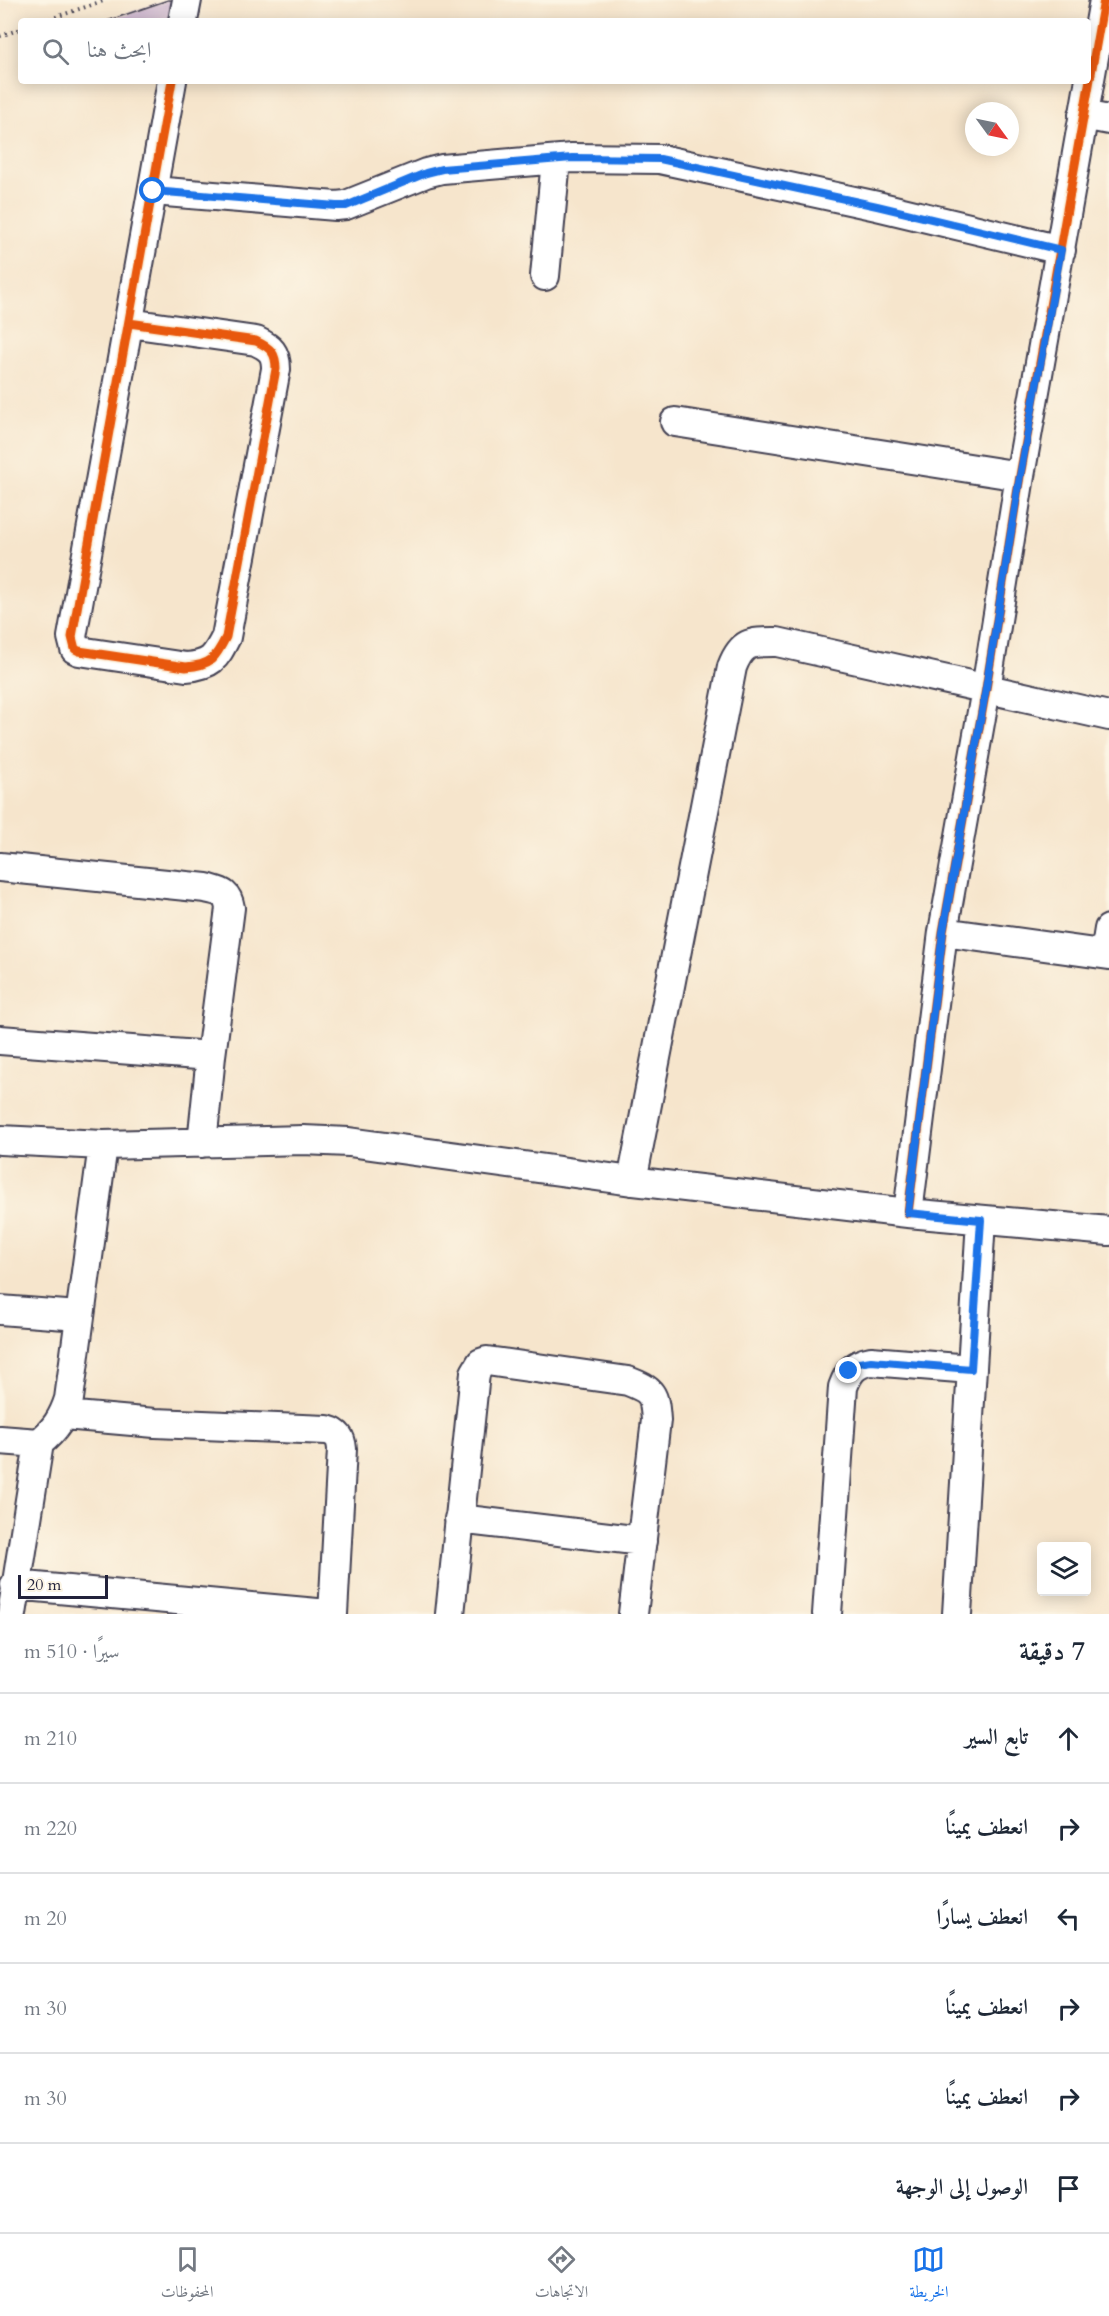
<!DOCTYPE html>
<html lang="ar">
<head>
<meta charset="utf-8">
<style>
	body { margin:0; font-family:Cardo,Amiri,serif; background:#f2f2f3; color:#1f2937; direction:rtl }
	.controls { position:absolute; right:18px; bottom:18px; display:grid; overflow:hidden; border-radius:6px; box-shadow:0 3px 15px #0003 }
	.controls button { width:54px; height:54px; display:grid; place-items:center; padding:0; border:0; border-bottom:2px solid #e0e1e3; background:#fff; color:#1f2937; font:30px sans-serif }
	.compass { position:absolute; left:965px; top:102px; width:54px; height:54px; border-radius:50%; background:#fff; box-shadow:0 3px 15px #0003; rotate:123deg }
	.scale { position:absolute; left:18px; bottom:15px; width:90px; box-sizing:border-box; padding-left:6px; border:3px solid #22223b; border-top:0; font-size:16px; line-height:21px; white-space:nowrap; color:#22223b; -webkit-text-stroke:4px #fcf5e5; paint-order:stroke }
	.stop { position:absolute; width:18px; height:18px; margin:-14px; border:4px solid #1a73e8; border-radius:50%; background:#fff }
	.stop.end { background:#1a73e8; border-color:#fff; box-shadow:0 2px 6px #0008 }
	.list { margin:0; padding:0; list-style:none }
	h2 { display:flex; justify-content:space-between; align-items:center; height:78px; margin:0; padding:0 24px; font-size:26px }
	h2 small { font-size:20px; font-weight:400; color:#747a83 }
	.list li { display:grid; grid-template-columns:39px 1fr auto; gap:18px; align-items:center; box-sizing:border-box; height:90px; padding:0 24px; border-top:2px solid #e0e1e3 }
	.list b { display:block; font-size:22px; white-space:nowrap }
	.list em { font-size:20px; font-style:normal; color:#747a83 }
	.icon { flex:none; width:33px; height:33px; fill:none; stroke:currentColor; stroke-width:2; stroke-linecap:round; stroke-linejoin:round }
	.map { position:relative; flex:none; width:1109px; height:1614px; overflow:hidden; direction:ltr }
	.search { position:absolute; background:#fff; box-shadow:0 3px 15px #0003; left:18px; right:18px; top:18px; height:66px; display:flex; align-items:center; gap:15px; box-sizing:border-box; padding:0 21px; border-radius:6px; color:#747a83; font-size:22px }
	.sheet { height:618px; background:#fff }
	nav { display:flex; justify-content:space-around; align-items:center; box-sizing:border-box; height:84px; border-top:2px solid #e0e1e3; background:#fff; font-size:16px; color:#747a83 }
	nav a { display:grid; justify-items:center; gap:3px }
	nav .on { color:#1a73e8 }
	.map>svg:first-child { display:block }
	.building { fill:#b99cc6 }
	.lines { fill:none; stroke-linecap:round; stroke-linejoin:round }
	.minor-casing { stroke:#423f51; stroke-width:32 }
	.path { stroke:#423f51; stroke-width:4; stroke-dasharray:1.5 4.5; stroke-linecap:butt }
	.minor { stroke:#fff; stroke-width:28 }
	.cycleway-casing { stroke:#fcf5e5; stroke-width:13 }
	.cycleway { stroke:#e8590c; stroke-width:9 }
	.route { stroke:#1a73e8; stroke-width:8 }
</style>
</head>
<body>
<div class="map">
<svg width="1109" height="1614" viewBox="0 0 1109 1614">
	<rect width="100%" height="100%" fill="#fcf5e5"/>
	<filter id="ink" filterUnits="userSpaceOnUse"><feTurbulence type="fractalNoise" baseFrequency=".0167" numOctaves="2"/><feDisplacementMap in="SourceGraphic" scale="12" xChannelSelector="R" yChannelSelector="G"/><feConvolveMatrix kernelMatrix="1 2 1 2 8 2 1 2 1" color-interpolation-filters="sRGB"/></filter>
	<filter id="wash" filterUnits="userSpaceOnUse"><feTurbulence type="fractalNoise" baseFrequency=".008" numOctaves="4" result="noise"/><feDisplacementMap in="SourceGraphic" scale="24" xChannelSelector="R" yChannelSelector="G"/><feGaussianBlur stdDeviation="1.35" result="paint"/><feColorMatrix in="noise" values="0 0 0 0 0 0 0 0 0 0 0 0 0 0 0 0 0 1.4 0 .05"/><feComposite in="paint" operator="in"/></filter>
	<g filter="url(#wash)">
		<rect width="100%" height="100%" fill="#f6e5cc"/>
		<g id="blocks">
			<path class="building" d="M 168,0 L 175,0 L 170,21 L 107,21 Z"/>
		</g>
	</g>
	<g filter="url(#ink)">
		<use href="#blocks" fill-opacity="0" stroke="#423f51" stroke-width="1.5"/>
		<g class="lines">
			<g class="minor-casing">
				<path id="minor" d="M 183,21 L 187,0
					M 1083,115 L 1109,120
					M 153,191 L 336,206 L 346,205 L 426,173 L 442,169 L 572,158 L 660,159 L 877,206 L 1061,250
					M 545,276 L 556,160
					M 129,323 L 256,341 C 271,348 276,353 276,369 L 226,637 C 215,659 211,665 186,667 L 79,651 L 75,649 L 72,637 L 172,81
					M 675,422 L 1020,476
					M 0,867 L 206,888 C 220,892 227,891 230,908 L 211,1056 L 202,1143
					M 943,932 L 1109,955
					M 1105,954 L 1109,929
					M 0,1040 L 211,1056
					M 0,1140 L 103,1145 L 303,1140 L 349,1142 L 632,1181 L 908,1213 L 1109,1231
					M 632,1181 L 732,667 C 742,641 751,642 777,642 L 1109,716
					M 908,1213 L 943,932 L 986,689 L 1020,476 L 1104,0
					M 0,1310 L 79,1316
					M 64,1415 L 155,1423 L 327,1430 C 338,1433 341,1438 342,1449 L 333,1614
					M 0,1440 L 39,1443
					M 459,1519 L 642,1541
					M 15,1585 L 328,1614
					M 12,1614 L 39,1443 C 55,1430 63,1418 69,1399 L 103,1145
					M 450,1614 L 475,1373 L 481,1363 L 487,1361 L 628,1381 C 653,1391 654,1393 656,1420 L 633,1614
					M 827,1614 L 843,1387 C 849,1371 854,1364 871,1361 L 971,1369
					M 957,1614 L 981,1220"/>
			</g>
			<path class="path" d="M 44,21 L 106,0
				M 0,36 L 21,29"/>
			<use href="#minor" class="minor"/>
			<g class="cycleway-casing">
				<path id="cycleway" d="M 129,323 L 256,341 C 271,348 276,353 276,369 L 226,637 C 215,659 211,665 186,667 L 79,651 L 75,649 L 72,637 L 172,81
					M 908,1213 L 943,932 L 986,689 L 1020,476 L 1104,0"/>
			</g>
			<use href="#cycleway" class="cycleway"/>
		</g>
	</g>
	<g class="lines" filter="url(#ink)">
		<path class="route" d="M 153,191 L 336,206 L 346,206 L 426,173 L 442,169 L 572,158 L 660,159 L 877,206 L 1061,250 L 1020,476 L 986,688 L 943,932 L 908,1213 L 981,1220 L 971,1369 L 871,1361 L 859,1363 L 849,1371"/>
	</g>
</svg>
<div class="controls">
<button><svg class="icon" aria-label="layers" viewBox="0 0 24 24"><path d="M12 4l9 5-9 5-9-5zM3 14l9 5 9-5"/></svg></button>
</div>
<svg class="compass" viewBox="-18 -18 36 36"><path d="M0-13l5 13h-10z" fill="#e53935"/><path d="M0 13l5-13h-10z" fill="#747a83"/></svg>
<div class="scale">20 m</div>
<div class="stop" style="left:153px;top:191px"></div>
<div class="stop end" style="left:849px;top:1371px"></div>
<div class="search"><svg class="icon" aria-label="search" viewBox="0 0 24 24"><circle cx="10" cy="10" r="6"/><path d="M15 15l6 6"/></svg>ابحث هنا</div>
</div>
<section class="sheet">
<h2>7 دقيقة<small>سيرًا · 510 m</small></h2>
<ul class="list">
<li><svg class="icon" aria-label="ahead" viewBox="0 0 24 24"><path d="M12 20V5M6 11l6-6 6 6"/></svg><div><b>تابع السير</b></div><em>210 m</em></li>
<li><svg class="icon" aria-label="right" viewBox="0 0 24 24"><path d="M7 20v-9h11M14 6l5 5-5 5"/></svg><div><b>انعطف يمينًا</b></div><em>220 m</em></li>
<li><svg class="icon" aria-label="left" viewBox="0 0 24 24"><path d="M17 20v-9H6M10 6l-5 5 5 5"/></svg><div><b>انعطف يسارًا</b></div><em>20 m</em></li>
<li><svg class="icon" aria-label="right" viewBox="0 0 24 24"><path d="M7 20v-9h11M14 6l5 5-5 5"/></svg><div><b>انعطف يمينًا</b></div><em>30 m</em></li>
<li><svg class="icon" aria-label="right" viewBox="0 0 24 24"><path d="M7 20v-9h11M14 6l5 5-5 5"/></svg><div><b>انعطف يمينًا</b></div><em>30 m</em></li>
<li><svg class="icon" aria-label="arrive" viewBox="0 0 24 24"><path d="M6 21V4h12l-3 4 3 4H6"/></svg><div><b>الوصول إلى الوجهة</b></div></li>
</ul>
</section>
<nav>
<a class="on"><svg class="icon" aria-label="map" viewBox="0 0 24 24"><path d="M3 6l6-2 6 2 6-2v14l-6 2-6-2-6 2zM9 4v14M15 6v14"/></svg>الخريطة</a>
<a><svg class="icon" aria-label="directions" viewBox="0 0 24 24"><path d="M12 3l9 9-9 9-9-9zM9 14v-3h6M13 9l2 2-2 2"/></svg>الاتجاهات</a>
<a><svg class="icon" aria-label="saved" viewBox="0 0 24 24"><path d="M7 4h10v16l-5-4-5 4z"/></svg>المحفوظات</a>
</nav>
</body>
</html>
